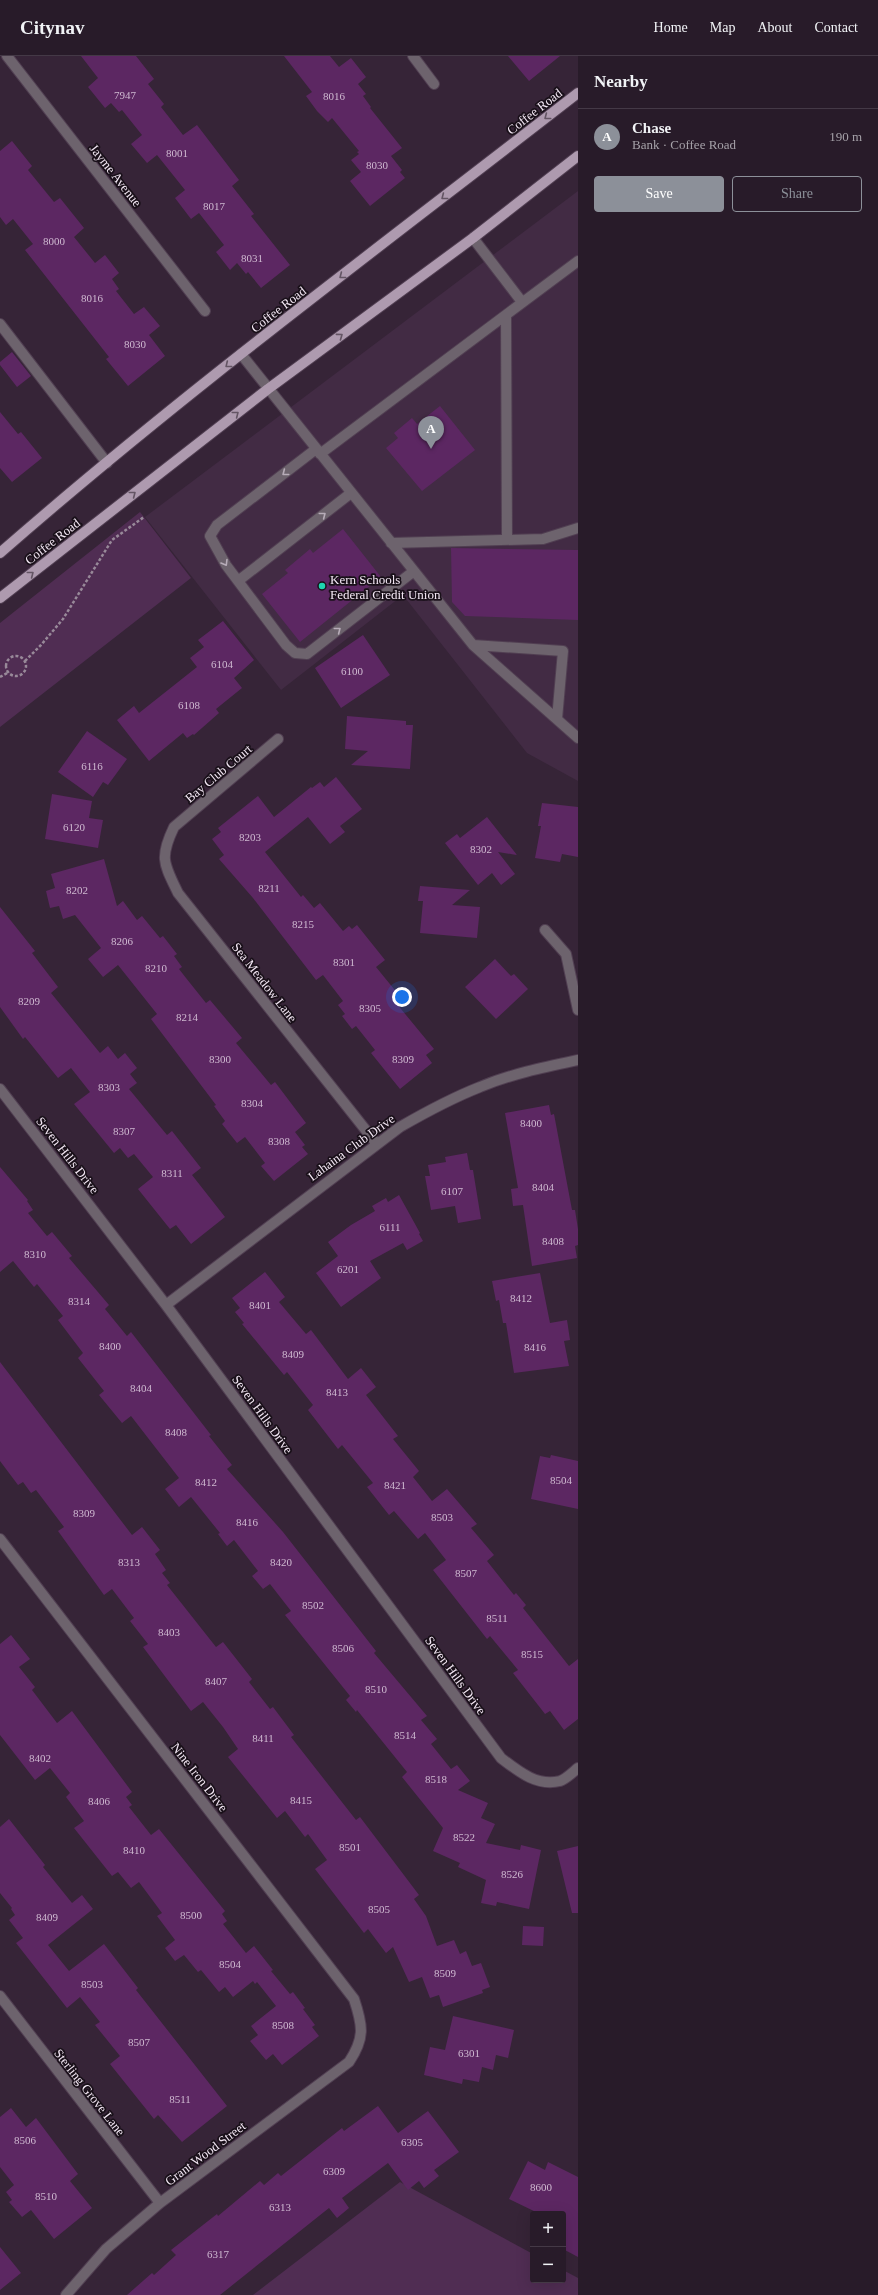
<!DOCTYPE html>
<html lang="en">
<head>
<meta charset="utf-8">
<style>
	body { margin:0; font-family:Georgia,serif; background:#302431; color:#f1f3f6 }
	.controls { position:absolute; right:12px; bottom:12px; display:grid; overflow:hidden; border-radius:4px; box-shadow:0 4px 16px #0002 }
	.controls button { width:36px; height:36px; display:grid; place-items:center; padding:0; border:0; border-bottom:1px solid #443946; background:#281b29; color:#f1f3f6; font:20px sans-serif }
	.you { position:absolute; left:402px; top:941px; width:14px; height:14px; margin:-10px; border:3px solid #fff; border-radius:50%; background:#1a73e8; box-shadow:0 0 0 6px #1a73e833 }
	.badge { display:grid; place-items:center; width:26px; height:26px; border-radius:50%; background:#8c9099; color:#fff; font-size:13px; font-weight:700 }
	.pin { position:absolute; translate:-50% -33px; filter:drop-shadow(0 1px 2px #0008) }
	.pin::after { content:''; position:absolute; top:21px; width:14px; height:12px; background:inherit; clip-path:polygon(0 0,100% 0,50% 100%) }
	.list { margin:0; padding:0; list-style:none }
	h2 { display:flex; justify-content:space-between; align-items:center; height:52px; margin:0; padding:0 16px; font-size:17px }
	h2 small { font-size:13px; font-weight:400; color:#a5a1a8 }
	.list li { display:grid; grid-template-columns:26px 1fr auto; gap:12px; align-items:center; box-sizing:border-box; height:56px; padding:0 16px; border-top:1px solid #443946 }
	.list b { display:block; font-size:15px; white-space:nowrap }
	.list p { margin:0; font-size:13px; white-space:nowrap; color:#a5a1a8 }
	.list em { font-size:13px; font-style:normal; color:#a5a1a8 }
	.actions { display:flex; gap:8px; padding:12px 16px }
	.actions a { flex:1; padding:9px 0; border:1px solid #8c9099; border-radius:4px; text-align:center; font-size:14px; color:#8c9099 }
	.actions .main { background:#8c9099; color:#fff }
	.map { position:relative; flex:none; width:578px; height:2239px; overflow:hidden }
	header { display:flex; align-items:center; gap:24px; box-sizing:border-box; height:56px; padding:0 20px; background:#281b29; border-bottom:1px solid #443946 }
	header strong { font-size:19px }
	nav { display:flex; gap:22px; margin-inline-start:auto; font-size:14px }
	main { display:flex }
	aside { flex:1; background:#281b29 }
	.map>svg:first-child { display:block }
	.built { fill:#422b44 }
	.green { fill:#502d53 }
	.building { fill:#5c2762 }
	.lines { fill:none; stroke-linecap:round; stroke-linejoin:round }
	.minor-casing { stroke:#513f52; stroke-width:12 }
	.major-casing { stroke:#513f52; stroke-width:12 }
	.path { stroke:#988999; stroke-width:2.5; stroke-dasharray:3 2; stroke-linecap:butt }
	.minor { stroke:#6d636d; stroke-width:10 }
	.major { stroke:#ae9aaf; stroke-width:10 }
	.oneway { stroke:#645564 }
	.oneway2 { stroke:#b7acb8 }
	.poi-dot { fill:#1ed5b0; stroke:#191019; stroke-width:1.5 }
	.labels { text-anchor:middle; stroke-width:3.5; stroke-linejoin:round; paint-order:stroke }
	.number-label { font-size:11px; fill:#ceb8d0 }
	.street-label { font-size:13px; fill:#f4e8f5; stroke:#191019 }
	.poi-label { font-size:13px; fill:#f4e8f5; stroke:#191019; text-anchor:start }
</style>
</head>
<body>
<header>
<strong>Citynav</strong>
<nav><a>Home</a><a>Map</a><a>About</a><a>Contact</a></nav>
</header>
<main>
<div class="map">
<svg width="578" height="2239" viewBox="0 0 578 2239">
	<rect width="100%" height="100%" fill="#362437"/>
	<path class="built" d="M 578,135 L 578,725 L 527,697 L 403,539 L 281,634 L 145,461 Z"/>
	<path class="green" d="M 140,456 L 191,522 L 0,671 L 0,567 Z
		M 400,2126 L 533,2198 L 533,2224 L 563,2224 L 563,2214 L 578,2222 L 578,2239 L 253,2239 Z"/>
	<path class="building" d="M 81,0 L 136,0 L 154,23 L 148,28 L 164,48 L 161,51 L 183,79 L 197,69 L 239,124 L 232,130 L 254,158 L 251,160 L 290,209 L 261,232 L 248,216 L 246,218 L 237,207 L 230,214 L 216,196 L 224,189 L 199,157 L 191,163 L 175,142 L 185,134 L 157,99 L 147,107 L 131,88 L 142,79 L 122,54 L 119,56 L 111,47 L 105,52 L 88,31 L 98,22 Z
		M 284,0 L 330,0 L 339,11 L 351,2 L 366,21 L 358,28 L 366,38 L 363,40 L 371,51 L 370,52 L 402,92 L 391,100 L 402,114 L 400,116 L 405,122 L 370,150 L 350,125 L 361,116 L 351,104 L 359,98 L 357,96 L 359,95 L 332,62 L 328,66 L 317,55 L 306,40 L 312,36 Z
		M 508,0 L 560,0 L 529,25 Z
		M 12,85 L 32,110 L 28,114 L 54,146 L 60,142 L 84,172 L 74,181 L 95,207 L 105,199 L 119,217 L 112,223 L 119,233 L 116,235 L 134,258 L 144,251 L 160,270 L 149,279 L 165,300 L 128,330 L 106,303 L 109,301 L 25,194 L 33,188 L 13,163 L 6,169 L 0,161 L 0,95 Z
		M 12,296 L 31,320 L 17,331 L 0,309 L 0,306 Z
		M 440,350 L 475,394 L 422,435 L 386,392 L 398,382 L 394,377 L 412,362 L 417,368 Z
		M 0,356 L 18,378 L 21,376 L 42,402 L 12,426 L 0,412 Z
		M 343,473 L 381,521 L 300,586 L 262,538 L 288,517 L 285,514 L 310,493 L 313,497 Z
		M 451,492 L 578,494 L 578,564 L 465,560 L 452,546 Z
		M 223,565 L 254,604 L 234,622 L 242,632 L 216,653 L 219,657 L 194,679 L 193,678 L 187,682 L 183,677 L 149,705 L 117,664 L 134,650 L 139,657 L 197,611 L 190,602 L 204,591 L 198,584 Z
		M 363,579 L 390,619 L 341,652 L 315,612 Z
		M 347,660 L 406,665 L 406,669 L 413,669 L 410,713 L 351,709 L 368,695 L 345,693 Z
		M 87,675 L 127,703 L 108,729 L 103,726 L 93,741 L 58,716 Z
		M 336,721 L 362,753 L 340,770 L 345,776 L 330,788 L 308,761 L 265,796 L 301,841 L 303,839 L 314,852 L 320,847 L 343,875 L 349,870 L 352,873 L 357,869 L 385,904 L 376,911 L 398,938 L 392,942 L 434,993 L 426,999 L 432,1007 L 400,1033 L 371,997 L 375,994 L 356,970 L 352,973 L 342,960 L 345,958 L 338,949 L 343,945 L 323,919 L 316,924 L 253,842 L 219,803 L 224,799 L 212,783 L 221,776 L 218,772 L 258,740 L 274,761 L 311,731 L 312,732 L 320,726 L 324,731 Z
		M 52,738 L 92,745 L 89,762 L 103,764 L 98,792 L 45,783 Z
		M 542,747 L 578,751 L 578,801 L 562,798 L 560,806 L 535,802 L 541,770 L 538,770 Z
		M 487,761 L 517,799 L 498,796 L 515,818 L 501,829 L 492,817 L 478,829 L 445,787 L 457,778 L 460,782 Z
		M 104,803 L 117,850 L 123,845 L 137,864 L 142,860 L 160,882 L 163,880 L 177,898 L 174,900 L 182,911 L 179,913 L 186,922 L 206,947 L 210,944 L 242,982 L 236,987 L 271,1029 L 275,1026 L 306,1067 L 295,1076 L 305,1089 L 302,1091 L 308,1098 L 274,1125 L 261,1110 L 265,1107 L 245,1081 L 237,1087 L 222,1068 L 225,1065 L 214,1050 L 216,1049 L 151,963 L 157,958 L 118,909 L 103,921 L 88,903 L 101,892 L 75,859 L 63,863 L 59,850 L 50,852 L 46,835 L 55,832 L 51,818 Z
		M 420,830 L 470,834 L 452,849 L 480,851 L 477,882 L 420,877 L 423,845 L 418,845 Z
		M 0,851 L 35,895 L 32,897 L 58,931 L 51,937 L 100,997 L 108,990 L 118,1003 L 125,997 L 137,1012 L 130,1018 L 137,1027 L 129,1033 L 167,1079 L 172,1075 L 201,1112 L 192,1119 L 225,1161 L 191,1188 L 176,1169 L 170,1173 L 138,1133 L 153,1121 L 134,1098 L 128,1102 L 120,1092 L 114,1097 L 74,1048 L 90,1036 L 71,1012 L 58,1022 L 25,981 L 23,983 L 0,951 Z
		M 495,903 L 511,920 L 514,918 L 528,933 L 496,963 L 465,931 Z
		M 549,1049 L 551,1059 L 554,1058 L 572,1154 L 575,1154 L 578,1173 L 578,1189 L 575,1190 L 577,1202 L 532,1210 L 523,1149 L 513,1150 L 511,1133 L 518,1132 L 505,1057 Z
		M 467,1097 L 470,1114 L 473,1114 L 481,1163 L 458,1167 L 455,1150 L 431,1154 L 425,1120 L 430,1120 L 428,1109 L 446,1106 L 445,1101 Z
		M 0,1111 L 28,1144 L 27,1145 L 33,1154 L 28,1157 L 47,1180 L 52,1176 L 72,1200 L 69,1202 L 109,1249 L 105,1253 L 127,1280 L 131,1276 L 211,1379 L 209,1380 L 232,1409 L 227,1413 L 283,1476 L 376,1595 L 374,1597 L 427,1660 L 421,1664 L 437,1683 L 431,1688 L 451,1713 L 457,1709 L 470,1725 L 458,1734 L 488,1747 L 481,1762 L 495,1768 L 486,1787 L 520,1794 L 521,1789 L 541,1794 L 529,1853 L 497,1846 L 496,1850 L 481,1847 L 486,1824 L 458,1811 L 460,1807 L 433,1795 L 443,1772 L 402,1721 L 407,1716 L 357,1654 L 356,1656 L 346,1644 L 350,1640 L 285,1559 L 291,1555 L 270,1528 L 263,1533 L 252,1520 L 258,1515 L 234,1484 L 227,1490 L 218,1478 L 220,1477 L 191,1441 L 179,1451 L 165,1433 L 179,1422 L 131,1360 L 122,1367 L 99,1339 L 104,1335 L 78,1302 L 83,1297 L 58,1264 L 63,1260 L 37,1228 L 34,1231 L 13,1205 L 0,1216 Z
		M 399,1139 L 420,1177 L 419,1178 L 423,1185 L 407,1194 L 403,1187 L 370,1205 L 381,1222 L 341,1251 L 316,1217 L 338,1200 L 328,1186 L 351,1169 L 375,1155 L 372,1150 L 386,1142 L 388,1146 Z
		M 265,1216 L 285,1241 L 279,1246 L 306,1278 L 311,1274 L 348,1323 L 361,1312 L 376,1331 L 366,1339 L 398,1380 L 393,1383 L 419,1415 L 413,1421 L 432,1445 L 447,1433 L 477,1468 L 471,1472 L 494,1499 L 487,1505 L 514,1539 L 516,1537 L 526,1549 L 523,1552 L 569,1610 L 578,1603 L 578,1663 L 564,1674 L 550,1655 L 545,1658 L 513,1617 L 518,1614 L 490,1580 L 487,1583 L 433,1514 L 446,1504 L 425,1477 L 418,1483 L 394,1455 L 389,1459 L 367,1431 L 373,1427 L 342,1389 L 338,1393 L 308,1354 L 313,1349 L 287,1316 L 284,1319 L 242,1268 L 244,1267 L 235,1256 L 240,1252 L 232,1242 Z
		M 540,1217 L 550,1267 L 567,1264 L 570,1284 L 564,1285 L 569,1310 L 514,1317 L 506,1267 L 503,1267 L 499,1244 L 496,1245 L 492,1225 Z
		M 0,1306 L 132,1479 L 142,1471 L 160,1494 L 155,1498 L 166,1514 L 162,1517 L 170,1527 L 167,1529 L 216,1591 L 223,1586 L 252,1623 L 249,1626 L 270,1653 L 273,1651 L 294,1679 L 291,1681 L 356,1764 L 360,1761 L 419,1839 L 414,1843 L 426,1860 L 437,1890 L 454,1884 L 460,1898 L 466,1895 L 472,1910 L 481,1907 L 490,1931 L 482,1934 L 483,1937 L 443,1951 L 439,1939 L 430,1942 L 422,1921 L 409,1926 L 393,1891 L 386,1897 L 368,1873 L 364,1877 L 315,1813 L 327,1804 L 308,1778 L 305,1781 L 285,1755 L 277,1762 L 228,1701 L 238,1693 L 223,1671 L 203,1646 L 191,1655 L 143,1591 L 148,1588 L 130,1565 L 134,1562 L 112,1533 L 104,1539 L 58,1475 L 64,1471 L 36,1434 L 31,1437 L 23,1426 L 18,1429 L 0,1405 Z
		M 551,1399 L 578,1405 L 578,1453 L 531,1443 L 540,1400 L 550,1402 Z
		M 11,1579 L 30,1603 L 19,1611 L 35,1631 L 32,1634 L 57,1667 L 72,1655 L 132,1736 L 126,1741 L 132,1749 L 129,1751 L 151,1779 L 159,1773 L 225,1855 L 222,1858 L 227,1865 L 223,1868 L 246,1897 L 254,1890 L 273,1914 L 271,1915 L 290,1938 L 293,1936 L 305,1952 L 303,1953 L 315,1969 L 312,1971 L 319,1980 L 282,2009 L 273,1998 L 266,2004 L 250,1985 L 258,1979 L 251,1970 L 276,1950 L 257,1926 L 255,1928 L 253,1925 L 233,1941 L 225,1931 L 219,1936 L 201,1914 L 198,1916 L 184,1899 L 175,1905 L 165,1892 L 175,1884 L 157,1860 L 162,1857 L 139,1826 L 131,1832 L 118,1816 L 112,1820 L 74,1772 L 84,1765 L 66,1741 L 70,1737 L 50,1712 L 35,1724 L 0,1679 L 0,1588 Z
		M 9,1763 L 45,1809 L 43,1811 L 72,1847 L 82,1839 L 93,1853 L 48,1889 L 69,1915 L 104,1888 L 138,1932 L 136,1934 L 227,2050 L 182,2086 L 158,2059 L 154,2063 L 110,2008 L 120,2000 L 95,1969 L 100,1966 L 80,1941 L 67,1952 L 16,1887 L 23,1882 L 9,1864 L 15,1859 L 11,1853 L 12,1852 L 0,1837 L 0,1771 Z
		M 578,1790 L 578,1857 L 572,1857 L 557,1795 Z
		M 523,1870 L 544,1871 L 543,1890 L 522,1889 Z
		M 453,1960 L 514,1974 L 508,2002 L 496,1999 L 493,2014 L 482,2011 L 479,2026 L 463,2023 L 462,2028 L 424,2019 L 430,1991 L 445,1994 Z
		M 378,2050 L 398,2077 L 428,2055 L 459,2096 L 434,2114 L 439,2120 L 424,2132 L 419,2125 L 408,2134 L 388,2107 L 342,2142 L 349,2152 L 337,2162 L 329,2152 L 220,2239 L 127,2239 L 152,2217 L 154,2219 L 176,2199 L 171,2194 L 217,2158 L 218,2160 L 260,2125 L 264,2129 L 278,2117 L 281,2120 L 342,2072 L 344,2075 Z
		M 11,2052 L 26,2071 L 36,2062 L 78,2118 L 70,2125 L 92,2152 L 54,2183 L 31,2154 L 22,2161 L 9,2146 L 12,2144 L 6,2136 L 14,2129 L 0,2111 L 0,2061 Z
		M 528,2105 L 545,2114 L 548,2106 L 578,2121 L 578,2201 L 563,2193 L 563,2158 L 540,2158 L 509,2143 Z
		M 0,2191 L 21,2217 L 0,2234 Z"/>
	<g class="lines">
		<g class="minor-casing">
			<path id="minor" d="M 7,0 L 205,255
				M 413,0 L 434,28
				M 473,182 L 522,246
				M 506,259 L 507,484
				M 0,268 L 107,407
				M 241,298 L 473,589 L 578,682
				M 316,393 L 217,469 L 210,480 L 226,509 L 238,525 L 351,437
				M 320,398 L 578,205
				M 391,487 L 543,483 L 578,472
				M 238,525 L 286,589 L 295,597 L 307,598 L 414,515
				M 473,589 L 563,595 L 557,663
				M 278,683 L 174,771 C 159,802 164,808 178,837 L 376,1087
				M 545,874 L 566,898 L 578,954
				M 0,1033 L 166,1249 L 501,1702 C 518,1715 537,1731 560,1725 C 566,1723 573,1716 578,1712
				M 166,1249 L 400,1071 C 426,1056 452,1042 480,1031 C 511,1018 545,1011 578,1004
				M 0,1483 L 354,1943 C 363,1970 365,1982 349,2006 L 160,2147 L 106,2193 L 66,2239
				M 0,1940 L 160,2147"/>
		</g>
		<g class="major-casing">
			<path id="major" d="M 0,497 C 185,335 384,188 578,37
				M 0,542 L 268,333 L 473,182 L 578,100"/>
		</g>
		<path class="path" d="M6 610a10 10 0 1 1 20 0a10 10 0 1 1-20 0Z
			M 25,605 L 41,589 L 63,563 L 112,484 L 144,461
			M 0,621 L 9,616"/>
		<use href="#minor" class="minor"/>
		<use href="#major" class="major"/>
	</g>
	<defs><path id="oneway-chevron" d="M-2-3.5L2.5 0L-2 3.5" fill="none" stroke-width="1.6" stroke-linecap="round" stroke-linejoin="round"/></defs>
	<g class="oneway">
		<use href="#oneway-chevron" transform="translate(547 61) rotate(142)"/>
		<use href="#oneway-chevron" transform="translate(444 141) rotate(142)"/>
		<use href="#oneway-chevron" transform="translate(342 220) rotate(142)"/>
		<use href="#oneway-chevron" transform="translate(340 280) rotate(-36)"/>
		<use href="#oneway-chevron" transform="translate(228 309) rotate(141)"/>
		<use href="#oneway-chevron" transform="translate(236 358) rotate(-38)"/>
		<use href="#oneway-chevron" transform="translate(133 438) rotate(-38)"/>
		<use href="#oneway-chevron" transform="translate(31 518) rotate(-38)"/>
	</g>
	<g class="oneway2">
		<use href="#oneway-chevron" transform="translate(285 417) rotate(142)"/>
		<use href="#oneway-chevron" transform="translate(323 459) rotate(-38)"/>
		<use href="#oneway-chevron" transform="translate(225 507) rotate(59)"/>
		<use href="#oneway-chevron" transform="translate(338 574) rotate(-38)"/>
	</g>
	<circle class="poi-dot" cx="322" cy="530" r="4"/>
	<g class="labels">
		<g class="number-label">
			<text x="125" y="43">7947</text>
			<text x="334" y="44">8016</text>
			<text x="177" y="101">8001</text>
			<text x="377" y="113">8030</text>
			<text x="214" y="154">8017</text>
			<text x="54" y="189">8000</text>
			<text x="252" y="206">8031</text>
			<text x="92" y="246">8016</text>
			<text x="135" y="292">8030</text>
			<text x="222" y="612">6104</text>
			<text x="352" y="619">6100</text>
			<text x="189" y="653">6108</text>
			<text x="92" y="714">6116</text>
			<text x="74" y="775">6120</text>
			<text x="250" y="785">8203</text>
			<text x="481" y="797">8302</text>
			<text x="269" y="836">8211</text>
			<text x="77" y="838">8202</text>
			<text x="303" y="872">8215</text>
			<text x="122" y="889">8206</text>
			<text x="344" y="910">8301</text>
			<text x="156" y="916">8210</text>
			<text x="29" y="949">8209</text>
			<text x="370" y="956">8305</text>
			<text x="187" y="965">8214</text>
			<text x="220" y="1007">8300</text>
			<text x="403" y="1007">8309</text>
			<text x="109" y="1035">8303</text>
			<text x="252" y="1051">8304</text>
			<text x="531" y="1071">8400</text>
			<text x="124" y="1079">8307</text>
			<text x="279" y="1089">8308</text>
			<text x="172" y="1121">8311</text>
			<text x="543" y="1135">8404</text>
			<text x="452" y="1139">6107</text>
			<text x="390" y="1175">6111</text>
			<text x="553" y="1189">8408</text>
			<text x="35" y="1202">8310</text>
			<text x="348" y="1217">6201</text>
			<text x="521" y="1246">8412</text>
			<text x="79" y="1249">8314</text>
			<text x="260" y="1253">8401</text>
			<text x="110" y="1294">8400</text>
			<text x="535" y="1295">8416</text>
			<text x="293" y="1302">8409</text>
			<text x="141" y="1336">8404</text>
			<text x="337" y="1340">8413</text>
			<text x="176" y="1380">8408</text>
			<text x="561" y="1428">8504</text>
			<text x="206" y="1430">8412</text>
			<text x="395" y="1433">8421</text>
			<text x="84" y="1461">8309</text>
			<text x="442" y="1465">8503</text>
			<text x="247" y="1470">8416</text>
			<text x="129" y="1510">8313</text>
			<text x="281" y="1510">8420</text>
			<text x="466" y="1521">8507</text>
			<text x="313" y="1553">8502</text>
			<text x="497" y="1566">8511</text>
			<text x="169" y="1580">8403</text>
			<text x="343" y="1596">8506</text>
			<text x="532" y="1602">8515</text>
			<text x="216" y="1629">8407</text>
			<text x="376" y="1637">8510</text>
			<text x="405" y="1683">8514</text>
			<text x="263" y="1686">8411</text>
			<text x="40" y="1706">8402</text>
			<text x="436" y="1727">8518</text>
			<text x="301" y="1748">8415</text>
			<text x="99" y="1749">8406</text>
			<text x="464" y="1785">8522</text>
			<text x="350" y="1795">8501</text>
			<text x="134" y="1798">8410</text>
			<text x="512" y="1822">8526</text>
			<text x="379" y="1857">8505</text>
			<text x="191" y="1863">8500</text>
			<text x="47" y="1865">8409</text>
			<text x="230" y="1912">8504</text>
			<text x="445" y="1921">8509</text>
			<text x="92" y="1932">8503</text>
			<text x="283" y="1973">8508</text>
			<text x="139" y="1990">8507</text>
			<text x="469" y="2001">6301</text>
			<text x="180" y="2047">8511</text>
			<text x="25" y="2088">8506</text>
			<text x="412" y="2090">6305</text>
			<text x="334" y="2119">6309</text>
			<text x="541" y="2135">8600</text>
			<text x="46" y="2144">8510</text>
			<text x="280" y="2155">6313</text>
			<text x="218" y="2202">6317</text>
		</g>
		<g class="street-label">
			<text transform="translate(534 55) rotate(-38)" y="5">Coffee Road</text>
			<text transform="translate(116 119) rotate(52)" y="5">Jayme Avenue</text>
			<text transform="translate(278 253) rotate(-38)" y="5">Coffee Road</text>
			<text transform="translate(52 485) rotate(-38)" y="5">Coffee Road</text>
			<text transform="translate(218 717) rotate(-40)" y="5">Bay Club Court</text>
			<text transform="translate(265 926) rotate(52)" y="5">Sea Meadow Lane</text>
			<text transform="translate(351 1091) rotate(-36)" y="5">Lahaina Club Drive</text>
			<text transform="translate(68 1099) rotate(52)" y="5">Seven Hills Drive</text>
			<text transform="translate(263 1358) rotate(54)" y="5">Seven Hills Drive</text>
			<text transform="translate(456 1619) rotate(54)" y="5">Seven Hills Drive</text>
			<text transform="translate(200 1721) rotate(52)" y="5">Nine Iron Drive</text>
			<text transform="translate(90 2036) rotate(52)" y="5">Sterling Grove Lane</text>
			<text transform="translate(205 2097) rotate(-37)" y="5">Grant Wood Street</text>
		</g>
		<g class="poi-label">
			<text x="330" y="528">Kern Schools<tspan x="330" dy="15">Federal Credit Union</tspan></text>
		</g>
	</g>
</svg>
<div class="controls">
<button>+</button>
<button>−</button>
</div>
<div class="you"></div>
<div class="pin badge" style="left:431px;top:393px">A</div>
</div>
<aside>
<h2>Nearby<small></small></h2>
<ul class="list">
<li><span class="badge">A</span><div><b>Chase</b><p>Bank · Coffee Road</p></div><em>190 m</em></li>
</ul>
<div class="actions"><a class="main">Save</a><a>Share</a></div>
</aside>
</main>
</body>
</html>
